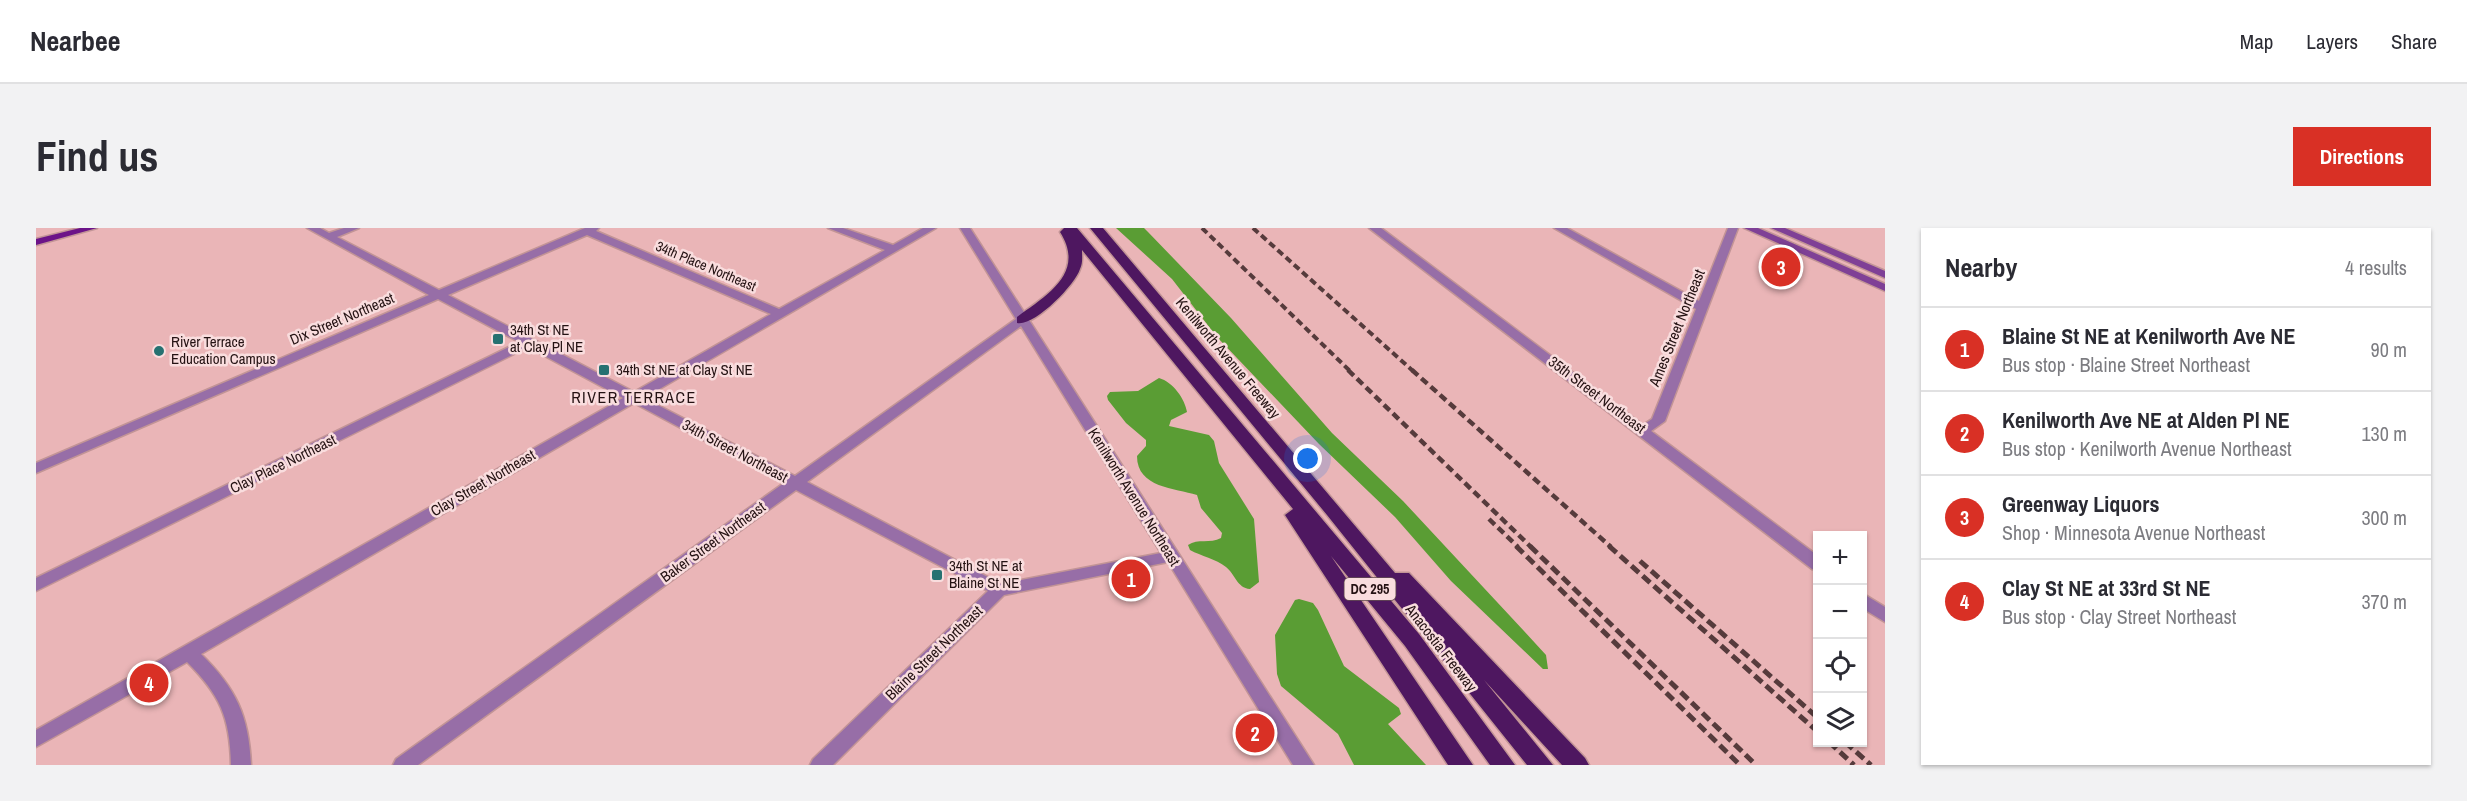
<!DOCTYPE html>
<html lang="en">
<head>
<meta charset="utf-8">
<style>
	body { margin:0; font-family:"Archivo Narrow",sans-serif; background:#f2f2f3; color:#2b2b33 }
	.controls { position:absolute; right:18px; bottom:18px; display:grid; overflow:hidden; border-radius:0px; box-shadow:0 2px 4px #0004 }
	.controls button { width:54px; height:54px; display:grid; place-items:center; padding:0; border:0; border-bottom:2px solid #e1e1e2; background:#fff; color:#2b2b33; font:30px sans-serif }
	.you { position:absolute; left:1272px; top:231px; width:21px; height:21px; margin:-15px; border:4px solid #fff; border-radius:50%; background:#1a73e8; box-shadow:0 0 0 9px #1a73e833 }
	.badge { display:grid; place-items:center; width:39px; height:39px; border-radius:50%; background:#d93025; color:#fff; font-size:20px; font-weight:700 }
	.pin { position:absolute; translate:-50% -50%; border:3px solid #fff; box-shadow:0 2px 6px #0006 }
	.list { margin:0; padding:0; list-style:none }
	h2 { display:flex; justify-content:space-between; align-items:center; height:78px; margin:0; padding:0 24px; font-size:26px }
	h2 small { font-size:20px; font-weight:400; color:#7c7c81 }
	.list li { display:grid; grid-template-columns:39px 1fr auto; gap:18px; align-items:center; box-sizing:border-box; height:84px; padding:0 24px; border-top:2px solid #e1e1e2 }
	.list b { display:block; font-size:22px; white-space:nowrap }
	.list p { margin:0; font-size:20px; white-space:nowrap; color:#7c7c81 }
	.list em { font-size:20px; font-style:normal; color:#7c7c81 }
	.icon { flex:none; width:33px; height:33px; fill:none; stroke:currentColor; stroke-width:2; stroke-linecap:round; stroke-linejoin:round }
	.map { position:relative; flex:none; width:1849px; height:537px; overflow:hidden; border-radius:0px }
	header { display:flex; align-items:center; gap:36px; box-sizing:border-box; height:84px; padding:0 30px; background:#fff; border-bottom:2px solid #e1e1e2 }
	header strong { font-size:28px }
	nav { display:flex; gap:33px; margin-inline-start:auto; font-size:21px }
	.intro { display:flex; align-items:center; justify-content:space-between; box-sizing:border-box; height:144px; padding:0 36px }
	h1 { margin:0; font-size:42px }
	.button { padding:15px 27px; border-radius:0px; background:#d93025; color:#fff; font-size:21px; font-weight:700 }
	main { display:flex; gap:36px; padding:0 36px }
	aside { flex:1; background:#fff; border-radius:0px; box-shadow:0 2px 4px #0004 }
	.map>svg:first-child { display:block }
	.forest { fill:#5a9d34 }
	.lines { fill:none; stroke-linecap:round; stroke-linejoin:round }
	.minor-casing { stroke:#c29496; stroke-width:3 }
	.secondary-casing { stroke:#c29496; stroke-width:3 }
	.primary-casing { stroke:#c29496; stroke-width:3 }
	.motorway-casing { stroke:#c29496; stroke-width:3 }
	.minor { fill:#976ea7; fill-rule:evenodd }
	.secondary { fill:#7f4096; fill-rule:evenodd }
	.primary { fill:#6c1388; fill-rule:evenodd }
	.motorway { fill:#4e1760; fill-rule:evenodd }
	.rail-far2 { stroke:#563b3c; stroke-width:4; stroke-dasharray:7 4; stroke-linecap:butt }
	.rail-far1 { stroke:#563b3c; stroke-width:4.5; stroke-dasharray:8 4.5; stroke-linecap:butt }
	.rail { stroke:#563b3c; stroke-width:5; stroke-dasharray:10 5; stroke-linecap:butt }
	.poi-dot { fill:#267171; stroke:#f9ddde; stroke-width:2 }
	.labels { text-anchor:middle; stroke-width:5; stroke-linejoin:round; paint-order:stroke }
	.far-street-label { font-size:14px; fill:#241213; stroke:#f9ddde }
	.shield { fill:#f9ddde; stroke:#644f50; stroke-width:1.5 }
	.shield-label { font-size:14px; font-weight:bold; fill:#241213 }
	.street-label { font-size:15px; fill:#241213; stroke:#f9ddde }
	.poi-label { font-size:15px; fill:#241213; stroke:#f9ddde; text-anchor:start }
	.neighbourhood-label { font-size:16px; letter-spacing:1.5px; fill:#241213; stroke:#f9ddde }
</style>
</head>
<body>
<header>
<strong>Nearbee</strong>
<nav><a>Map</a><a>Layers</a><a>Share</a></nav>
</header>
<div class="intro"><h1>Find us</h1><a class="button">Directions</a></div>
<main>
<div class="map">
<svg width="1849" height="537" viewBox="0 0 1849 537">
	<rect width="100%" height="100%" fill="#eab5b7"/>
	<path class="forest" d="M 1080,0 L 1108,0 L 1112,4 L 1195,90 L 1296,205 L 1367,273 L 1488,403 L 1510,427 L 1512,441 L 1507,441 L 1415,353 L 1359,289 L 1283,216 L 1181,109 L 1136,51 Z
		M 1123,150 C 1137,154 1149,171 1151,184 L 1135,192 L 1133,198 L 1173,207 L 1178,213 L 1183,235 L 1218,291 L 1223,354 L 1214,361 C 1201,360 1199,346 1190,339 C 1180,331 1165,328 1154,322 L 1152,317 C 1162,310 1174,316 1185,310 L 1186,305 L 1165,280 L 1161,267 C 1139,260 1101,260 1101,228 L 1110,218 L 1110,212 L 1090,195 L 1072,172 L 1071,168 L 1074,164 L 1102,163 Z
		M 1263,371 L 1277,375 L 1282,382 L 1308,438 L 1363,480 L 1365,486 L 1352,496 L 1390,537 L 1318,537 L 1302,506 L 1245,458 L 1241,446 L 1239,407 L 1259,372 Z"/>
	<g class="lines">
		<g class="minor-casing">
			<path id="minor" d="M 271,0 L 284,0 L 293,5 L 308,0 L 323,0 L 301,9 L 403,62 L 549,0 L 563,0 L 560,3 L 743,81 L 849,22 L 792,0 L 807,0 L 857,17 L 887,0 L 900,0 L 608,170 L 759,248 L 980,91 L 924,0 L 934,0 L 1278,537 L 1257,537 L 1132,334 L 968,367 L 797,537 L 774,537 L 777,531 L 952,363 L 760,262 L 382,537 L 357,537 L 360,531 L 748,255 L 598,175 L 165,426 C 200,460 213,488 215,537 L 195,537 C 194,489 184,467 151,434 L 0,519 L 0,502 L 587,170 L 492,119 L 0,363 L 0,350 L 483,114 L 402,71 L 0,245 L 0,235 L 393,67 ZM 551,7 L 735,86 L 598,164 L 412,67 ZM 985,98 L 1125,325 L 965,356 L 771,254 Z
				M 1333,0 L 1345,0 L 1607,197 L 1616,191 L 1660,81 L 1518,0 L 1531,0 L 1663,73 L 1692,0 L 1702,0 L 1629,193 L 1615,203 L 1782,328 L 1782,342 L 1776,341 Z
				M 1826,365 L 1849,379 L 1849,394 L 1826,380 Z"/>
		</g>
		<g class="secondary-casing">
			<path id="secondary" d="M 1708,0 L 1722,0 L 1849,56 L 1849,63 Z
				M 1735,0 L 1749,0 L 1849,43 L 1849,50 Z"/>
		</g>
		<g class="primary-casing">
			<path id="primary" d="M 44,0 L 61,0 L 0,17 L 0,11 Z"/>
		</g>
		<g class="motorway-casing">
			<path id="motorway" d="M 1028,0 L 1041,0 L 1383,406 L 1479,537 L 1454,537 L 1369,418 L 1295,328 L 1437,537 L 1412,537 L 1249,287 L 1257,281 L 1046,22 C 1046,29 1047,35 1044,41 C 1039,57 998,99 981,95 L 981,89 C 1011,67 1050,45 1024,4 Z
				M 1054,0 L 1067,0 L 1359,345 L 1373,345 L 1549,530 L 1553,537 L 1526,537 L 1448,452 L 1517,537 L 1491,537 L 1291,287 Z"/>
		</g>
		<use href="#minor" class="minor"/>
		<use href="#secondary" class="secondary"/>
		<use href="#primary" class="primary"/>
		<use href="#motorway" class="motorway"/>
		<path class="rail-far2" d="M 1166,0 L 1314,143
			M 1217,0 L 1377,143"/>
		<path class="rail-far1" d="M 1312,142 L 1495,319
			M 1376,142 L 1575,319
			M 1453,291 L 1482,319"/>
		<path class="rail" d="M 1480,318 L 1704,537
			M 1494,318 L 1720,537
			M 1573,318 L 1782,504
			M 1604,333 L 1782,490
			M 1793,514 L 1818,537
			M 1809,514 L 1835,537"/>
	</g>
	<g class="poi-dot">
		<rect x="456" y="105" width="12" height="12" rx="3"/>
		<circle cx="123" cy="123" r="6"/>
		<rect x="562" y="136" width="12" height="12" rx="3"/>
		<rect x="895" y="341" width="12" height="12" rx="3"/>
	</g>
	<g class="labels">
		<g class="far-street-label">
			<text transform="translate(670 38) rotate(23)" y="5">34th Place Northeast</text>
		</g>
		<rect class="shield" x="1308.5" y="350" width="51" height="22" rx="4.5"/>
		<g class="shield-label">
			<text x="1334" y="366">DC 295</text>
		</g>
		<g class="street-label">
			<text transform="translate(306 91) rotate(-23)" y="5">Dix Street Northeast</text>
			<text transform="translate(1641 100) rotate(-68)" y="5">Ames Street Northeast</text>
			<text transform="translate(1192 130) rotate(50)" y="5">Kenilworth Avenue Freeway</text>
			<text transform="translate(1561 167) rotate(37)" y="5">35th Street Northeast</text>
			<text transform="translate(699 223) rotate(28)" y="5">34th Street Northeast</text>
			<text transform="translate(247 236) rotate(-26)" y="5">Clay Place Northeast</text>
			<text transform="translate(447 255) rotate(-30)" y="5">Clay Street Northeast</text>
			<text transform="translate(1098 269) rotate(58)" y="5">Kenilworth Avenue Northeast</text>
			<text transform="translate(677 314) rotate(-36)" y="5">Baker Street Northeast</text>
			<text transform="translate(1405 420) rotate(52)" y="5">Anacostia Freeway</text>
			<text transform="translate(898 425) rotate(-44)" y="5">Blaine Street Northeast</text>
		</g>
		<g class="poi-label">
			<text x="474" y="107">34th St NE<tspan x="474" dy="17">at Clay Pl NE</tspan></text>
			<text x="135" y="119">River Terrace<tspan x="135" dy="17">Education Campus</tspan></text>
			<text x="580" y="147">34th St NE at Clay St NE</text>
			<text x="913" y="343">34th St NE at<tspan x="913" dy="17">Blaine St NE</tspan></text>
		</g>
		<g class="neighbourhood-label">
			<text x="598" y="175">RIVER TERRACE</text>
		</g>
	</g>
</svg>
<div class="controls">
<button>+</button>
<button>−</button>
<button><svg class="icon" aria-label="locate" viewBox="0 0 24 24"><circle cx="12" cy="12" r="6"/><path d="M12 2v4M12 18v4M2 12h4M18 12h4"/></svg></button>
<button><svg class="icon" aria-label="layers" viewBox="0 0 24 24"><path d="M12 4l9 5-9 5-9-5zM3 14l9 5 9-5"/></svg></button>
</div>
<div class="you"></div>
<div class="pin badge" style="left:1095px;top:351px">1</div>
<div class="pin badge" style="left:1219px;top:505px">2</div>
<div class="pin badge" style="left:1745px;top:39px">3</div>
<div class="pin badge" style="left:113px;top:455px">4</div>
</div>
<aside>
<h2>Nearby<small>4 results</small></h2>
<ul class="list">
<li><span class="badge">1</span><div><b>Blaine St NE at Kenilworth Ave NE</b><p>Bus stop · Blaine Street Northeast</p></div><em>90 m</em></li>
<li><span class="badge">2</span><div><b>Kenilworth Ave NE at Alden Pl NE</b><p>Bus stop · Kenilworth Avenue Northeast</p></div><em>130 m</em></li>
<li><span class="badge">3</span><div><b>Greenway Liquors</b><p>Shop · Minnesota Avenue Northeast</p></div><em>300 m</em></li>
<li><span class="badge">4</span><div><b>Clay St NE at 33rd St NE</b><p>Bus stop · Clay Street Northeast</p></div><em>370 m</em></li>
</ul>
</aside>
</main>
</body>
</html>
